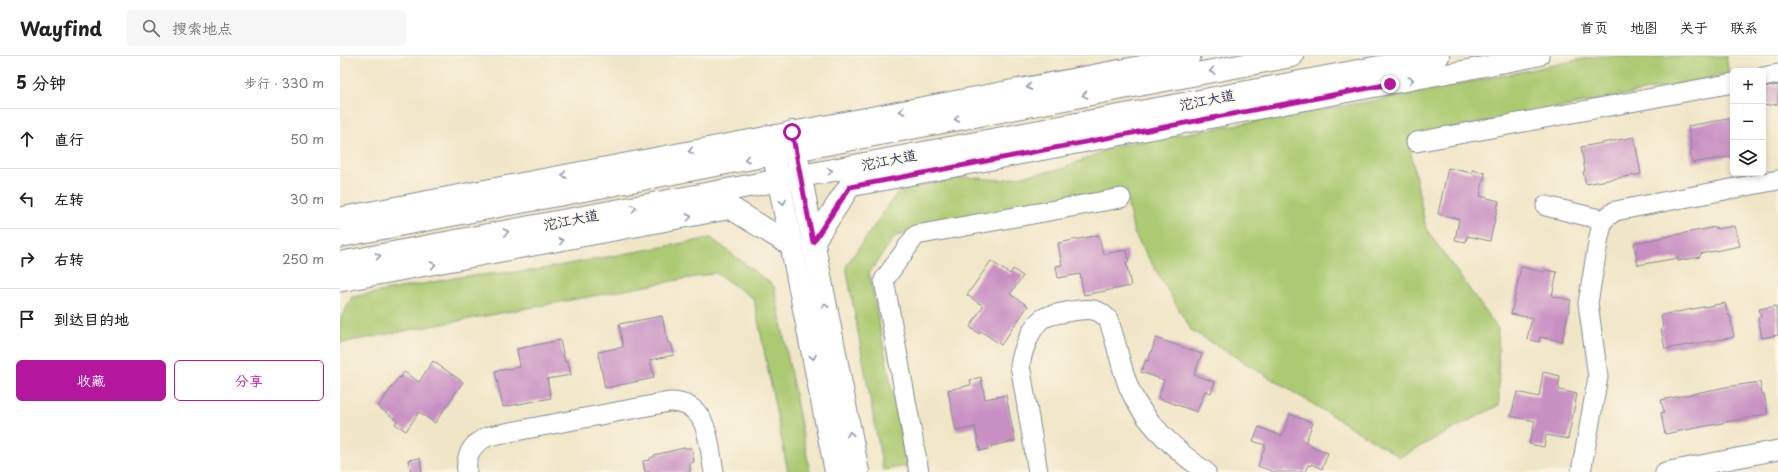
<!DOCTYPE html>
<html lang="zh">
<head>
<meta charset="utf-8">
<style>
	body { margin:0; font-family:"Playpen Sans","LXGW WenKai TC",sans-serif; background:#f6f6f6; color:#222 }
	.controls { position:absolute; right:12px; top:12px; display:grid; overflow:hidden; border-radius:6px; box-shadow:0 2px 6px #0003 }
	.controls button { width:36px; height:36px; display:grid; place-items:center; padding:0; border:0; border-bottom:1px solid #e0e0e0; background:#fff; color:#222; font:20px sans-serif }
	.stop { position:absolute; width:12px; height:12px; margin:-9px; border:3px solid #b5179e; border-radius:50%; background:#fff }
	.stop.end { background:#b5179e; border-color:#fff; box-shadow:0 1px 4px #0008 }
	.list { margin:0; padding:0; list-style:none }
	h2 { display:flex; justify-content:space-between; align-items:center; height:52px; margin:0; padding:0 16px; font-size:17px }
	h2 small { font-size:13px; font-weight:400; color:#767676 }
	.list li { display:grid; grid-template-columns:26px 1fr auto; gap:12px; align-items:center; box-sizing:border-box; height:60px; padding:0 16px; border-top:1px solid #e0e0e0 }
	.list b { display:block; font-size:15px; white-space:nowrap }
	.list em { font-size:13px; font-style:normal; color:#767676 }
	.actions { display:flex; gap:8px; padding:12px 16px }
	.actions a { flex:1; padding:9px 0; border:1px solid #b5179e; border-radius:6px; text-align:center; font-size:14px; color:#b5179e }
	.actions .main { background:#b5179e; color:#fff }
	.icon { flex:none; width:22px; height:22px; fill:none; stroke:currentColor; stroke-width:2; stroke-linecap:round; stroke-linejoin:round }
	.map { position:relative; flex:none; width:1438px; height:416px; overflow:hidden }
	header { display:flex; align-items:center; gap:24px; box-sizing:border-box; height:56px; padding:0 20px; background:#fff; border-bottom:1px solid #e0e0e0 }
	header strong { font-size:19px }
	nav { display:flex; gap:22px; margin-inline-start:auto; font-size:14px }
	.search { width:280px; height:36px; background:#f6f6f6; display:flex; align-items:center; gap:10px; box-sizing:border-box; padding:0 14px; border-radius:6px; color:#767676; font-size:15px }
	main { display:flex }
	aside { flex:1; background:#fff }
	.map>svg:first-child { display:block }
	.green { fill:#acca72; stroke:#647c68 }
	.building { fill:#c78fc2 }
	.lines { fill:none; stroke-linecap:round; stroke-linejoin:round }
	.minor-casing { stroke:#868a92; stroke-width:21 }
	.major-casing { stroke:#868a92; stroke-width:24 }
	.highway-casing { stroke:#868a92; stroke-width:24 }
	.minor { stroke:#fff; stroke-width:19 }
	.major { stroke:#fff; stroke-width:22 }
	.highway { stroke:#fff; stroke-width:22 }
	.oneway { stroke:#8d97ae }
	.route { stroke:#b5179e; stroke-width:5 }
	.labels { text-anchor:middle; stroke-width:3; stroke-linejoin:round; paint-order:stroke }
	.street-label { font-size:14px; fill:#1b2f5e; stroke:#fcf5e5 }
</style>
</head>
<body>
<header>
<strong>Wayfind</strong>
<div class="search"><svg class="icon" aria-label="search" viewBox="0 0 24 24"><circle cx="10" cy="10" r="6"/><path d="M15 15l6 6"/></svg>搜索地点</div>
<nav><a>首页</a><a>地图</a><a>关于</a><a>联系</a></nav>
</header>
<main>
<aside>
<h2>5 分钟<small>步行 · 330 m</small></h2>
<ul class="list">
<li><svg class="icon" aria-label="ahead" viewBox="0 0 24 24"><path d="M12 20V5M6 11l6-6 6 6"/></svg><div><b>直行</b></div><em>50 m</em></li>
<li><svg class="icon" aria-label="left" viewBox="0 0 24 24"><path d="M17 20v-9H6M10 6l-5 5 5 5"/></svg><div><b>左转</b></div><em>30 m</em></li>
<li><svg class="icon" aria-label="right" viewBox="0 0 24 24"><path d="M7 20v-9h11M14 6l5 5-5 5"/></svg><div><b>右转</b></div><em>250 m</em></li>
<li><svg class="icon" aria-label="arrive" viewBox="0 0 24 24"><path d="M6 21V4h12l-3 4 3 4H6"/></svg><div><b>到达目的地</b></div></li>
</ul>
<div class="actions"><a class="main">收藏</a><a>分享</a></div>
</aside>
<div class="map">
<svg width="1438" height="416" viewBox="0 0 1438 416">
	<rect width="100%" height="100%" fill="#fcf5e5"/>
	<filter id="ink" filterUnits="userSpaceOnUse"><feTurbulence type="fractalNoise" baseFrequency=".025" numOctaves="2"/><feDisplacementMap in="SourceGraphic" scale="8" xChannelSelector="R" yChannelSelector="G"/><feConvolveMatrix kernelMatrix="1 2 1 2 8 2 1 2 1" color-interpolation-filters="sRGB"/></filter>
	<filter id="wash" filterUnits="userSpaceOnUse"><feTurbulence type="fractalNoise" baseFrequency=".012" numOctaves="4" result="noise"/><feDisplacementMap in="SourceGraphic" scale="16" xChannelSelector="R" yChannelSelector="G"/><feGaussianBlur stdDeviation="0.9" result="paint"/><feColorMatrix in="noise" values="0 0 0 0 0 0 0 0 0 0 0 0 0 0 0 0 0 1.4 0 .05"/><feComposite in="paint" operator="in"/></filter>
	<g filter="url(#wash)">
		<rect width="100%" height="100%" fill="#f0e6c7"/>
		<path class="green" d="M 1258,0 L 1386,0 L 1389,18 L 1068,82 L 1086,173 L 1158,273 L 1159,349 L 1060,401 L 851,274 L 794,177 L 785,136 L 555,180 L 529,217 L 567,410 L 543,414 L 506,210 L 559,134 L 625,121 L 661,124 L 722,113 L 775,90 L 1060,40 Z
			M 371,182 L 434,230 L 470,416 L 448,416 L 414,243 L 376,217 L 0,287 L 0,264 L 12,241 L 126,220 L 190,215 Z"/>
		<g id="blocks">
			<path class="building" d="M 1438,29 L 1438,48 L 1423,50 L 1423,32 Z
				M 1393,62 L 1393,100 L 1352,107 L 1350,95 L 1352,94 L 1348,70 Z
				M 1294,81 L 1301,118 L 1246,128 L 1243,116 L 1245,115 L 1241,91 Z
				M 1108,112 L 1132,117 L 1132,114 L 1145,117 L 1140,140 L 1159,145 L 1150,185 L 1127,180 L 1126,186 L 1115,184 L 1119,163 L 1098,158 Z
				M 1395,170 L 1400,190 L 1360,198 L 1360,201 L 1338,205 L 1338,202 L 1298,209 L 1294,187 L 1376,171 L 1376,173 Z
				M 759,179 L 763,198 L 787,194 L 789,206 L 786,206 L 791,230 L 744,239 L 740,218 L 718,222 L 716,210 L 722,209 L 718,187 Z
				M 651,205 L 670,218 L 673,213 L 683,220 L 670,238 L 688,250 L 661,289 L 641,275 L 640,278 L 630,271 L 643,250 L 627,239 Z
				M 1181,211 L 1204,216 L 1205,214 L 1217,216 L 1212,240 L 1231,244 L 1222,285 L 1200,281 L 1199,286 L 1187,283 L 1192,262 L 1171,258 Z
				M 1385,247 L 1388,259 L 1390,259 L 1394,281 L 1325,293 L 1321,273 L 1323,272 L 1321,259 Z
				M 1436,250 L 1438,279 L 1422,282 L 1418,261 L 1421,261 L 1419,253 Z
				M 322,260 L 328,287 L 331,287 L 334,299 L 310,304 L 314,322 L 265,332 L 258,296 L 283,291 L 279,268 Z
				M 816,282 L 862,298 L 854,319 L 875,326 L 871,337 L 865,335 L 857,356 L 818,342 L 824,324 L 801,316 L 806,304 L 808,305 Z
				M 220,284 L 225,306 L 228,306 L 231,319 L 207,323 L 211,342 L 163,351 L 155,315 L 180,311 L 177,293 Z
				M 93,305 L 123,326 L 95,367 L 79,356 L 66,375 L 55,368 L 57,365 L 54,362 L 38,351 L 59,321 L 60,322 L 64,316 L 79,326 Z
				M 1203,316 L 1220,320 L 1218,331 L 1220,332 L 1219,334 L 1237,338 L 1228,383 L 1206,379 L 1204,391 L 1189,388 L 1195,365 L 1171,360 L 1177,336 L 1199,341 Z
				M 641,321 L 645,343 L 666,339 L 675,385 L 651,390 L 652,392 L 640,395 L 635,371 L 616,375 L 608,334 L 631,329 L 630,324 Z
				M 1420,326 L 1422,338 L 1424,338 L 1428,358 L 1325,378 L 1321,357 L 1324,356 L 1321,344 L 1386,331 Z
				M 950,358 L 973,367 L 965,387 L 988,397 L 982,413 L 971,408 L 970,410 L 968,409 L 965,416 L 934,416 L 918,410 L 925,391 L 925,389 L 913,385 L 919,371 L 942,380 Z
				M 344,392 L 352,392 L 354,406 L 350,407 L 350,416 L 305,416 L 303,405 L 310,404 L 310,402 L 314,401 L 314,399 Z
				M 80,402 L 82,416 L 71,416 L 68,404 Z"/>
		</g>
	</g>
	<g filter="url(#ink)">
		<use href="#blocks" fill-opacity="0" stroke="#868a92" stroke-width="1"/>
		<g class="lines">
			<g class="minor-casing">
				<path id="minor" d="M 1423,21 L 1438,18
					M 1076,86 L 1393,27
					M 510,131 L 1199,0
					M 1206,150 L 1263,164
					M 0,161 L 851,0
					M 0,226 L 392,153
					M 127,416 C 125,398 133,387 149,380 L 329,346 C 369,345 368,386 374,416
					M 579,416 L 544,224 L 576,179 L 781,142
					M 698,416 L 680,309 C 682,297 691,270 702,263 C 709,258 745,252 753,254 C 760,255 764,259 768,263 C 777,286 780,311 790,334 C 804,366 838,396 866,416
					M 1241,416 L 1258,321 L 1248,247 L 1259,181 L 1263,164 L 1275,155 L 1438,124
					M 1325,416 L 1438,394"/>
			</g>
			<g class="major-casing">
				<path id="major" d="M 452,76 L 518,416
					M 430,80 L 496,416
					M 368,138 L 451,189
					M 473,186 L 524,108"/>
			</g>
			<g class="highway-casing">
				<path id="highway" d="M 0,180 L 952,0
					M 0,207 L 1098,0"/>
			</g>
			<use href="#minor" class="minor"/>
			<use href="#major" class="major"/>
			<use href="#highway" class="highway"/>
		</g>
		<defs><path id="oneway-chevron" d="M-2-3.5L2.5 0L-2 3.5" fill="none" stroke-width="1.6" stroke-linecap="round" stroke-linejoin="round"/></defs>
		<g class="oneway">
			<use href="#oneway-chevron" transform="translate(872 15) rotate(169)"/>
			<use href="#oneway-chevron" transform="translate(1071 24) rotate(-11)"/>
			<use href="#oneway-chevron" transform="translate(689 31) rotate(169)"/>
			<use href="#oneway-chevron" transform="translate(745 39) rotate(169)"/>
			<use href="#oneway-chevron" transform="translate(562 55) rotate(169)"/>
			<use href="#oneway-chevron" transform="translate(617 63) rotate(169)"/>
			<use href="#oneway-chevron" transform="translate(351 95) rotate(169)"/>
			<use href="#oneway-chevron" transform="translate(407 103) rotate(169)"/>
			<use href="#oneway-chevron" transform="translate(490 115) rotate(-11)"/>
			<use href="#oneway-chevron" transform="translate(224 119) rotate(169)"/>
			<use href="#oneway-chevron" transform="translate(443 146) rotate(79)"/>
			<use href="#oneway-chevron" transform="translate(294 152) rotate(-11)"/>
			<use href="#oneway-chevron" transform="translate(349 161) rotate(-11)"/>
			<use href="#oneway-chevron" transform="translate(166 176) rotate(-11)"/>
			<use href="#oneway-chevron" transform="translate(221 185) rotate(-11)"/>
			<use href="#oneway-chevron" transform="translate(38 200) rotate(-11)"/>
			<use href="#oneway-chevron" transform="translate(93 209) rotate(-11)"/>
			<use href="#oneway-chevron" transform="translate(485 250) rotate(-101)"/>
			<use href="#oneway-chevron" transform="translate(473 301) rotate(79)"/>
			<use href="#oneway-chevron" transform="translate(510 378) rotate(-101)"/>
		</g>
	</g>
	<g class="lines" filter="url(#ink)">
		<path class="route" d="M 452,76 L 473,186 L 510,131 L 1050,28"/>
	</g>
	<g class="labels">
		<g class="street-label">
			<text transform="translate(867 44) rotate(-11)" y="5">沱江大道</text>
			<text transform="translate(549 104) rotate(-11)" y="5">沱江大道</text>
			<text transform="translate(231 164) rotate(-11)" y="5">沱江大道</text>
		</g>
	</g>
</svg>
<div class="controls">
<button>+</button>
<button>−</button>
<button><svg class="icon" aria-label="layers" viewBox="0 0 24 24"><path d="M12 4l9 5-9 5-9-5zM3 14l9 5 9-5"/></svg></button>
</div>
<div class="stop" style="left:452px;top:76px"></div>
<div class="stop end" style="left:1050px;top:28px"></div>
</div>
</main>
</body>
</html>
